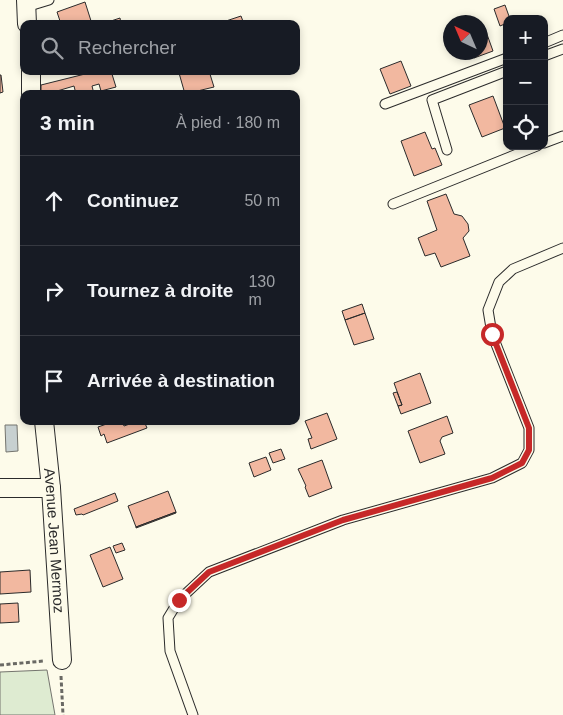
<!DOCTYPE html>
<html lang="fr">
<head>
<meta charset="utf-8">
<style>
	body { margin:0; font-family:Helvetica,sans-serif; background:#242831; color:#f1f3f6 }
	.controls { position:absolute; right:15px; top:15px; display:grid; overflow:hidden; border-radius:10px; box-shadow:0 2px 8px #0003 }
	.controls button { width:45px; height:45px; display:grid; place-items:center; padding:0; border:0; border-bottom:1px solid #363941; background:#171b24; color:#f1f3f6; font:25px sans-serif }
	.compass { position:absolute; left:443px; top:15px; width:45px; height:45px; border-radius:50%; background:#171b24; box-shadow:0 2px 8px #0003; rotate:316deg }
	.stop { position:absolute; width:15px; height:15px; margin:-11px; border:4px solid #c62828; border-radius:50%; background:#fff }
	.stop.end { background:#c62828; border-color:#fff; box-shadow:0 1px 5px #0008 }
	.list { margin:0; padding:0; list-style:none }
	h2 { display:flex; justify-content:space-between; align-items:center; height:65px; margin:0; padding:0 20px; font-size:21px }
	h2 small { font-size:16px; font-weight:400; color:#9ea1a6 }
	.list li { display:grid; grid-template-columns:32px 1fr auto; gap:15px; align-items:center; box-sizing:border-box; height:90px; padding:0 20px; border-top:1px solid #363941 }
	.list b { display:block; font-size:19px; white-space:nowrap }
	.list em { font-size:16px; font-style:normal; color:#9ea1a6 }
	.icon { flex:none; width:28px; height:28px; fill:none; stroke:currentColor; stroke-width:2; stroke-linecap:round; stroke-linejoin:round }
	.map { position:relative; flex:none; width:563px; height:715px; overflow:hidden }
	.search { position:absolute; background:#171b24; box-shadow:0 2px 8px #0003; left:20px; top:20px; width:280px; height:55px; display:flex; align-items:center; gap:12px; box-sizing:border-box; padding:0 18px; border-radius:10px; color:#9ea1a6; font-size:19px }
	.panel { position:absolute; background:#171b24; box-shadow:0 2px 8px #0003; left:20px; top:90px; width:280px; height:335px; border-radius:10px }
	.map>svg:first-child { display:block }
	.green { fill:#deebd1; stroke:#74746e }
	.water { fill:#c7d0d0; stroke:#74746e }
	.building { fill:#f2b8a0; stroke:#2b2b2b }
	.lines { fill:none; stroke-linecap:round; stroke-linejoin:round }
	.service-casing { stroke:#2b2b2b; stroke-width:11 }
	.minor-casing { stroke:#2b2b2b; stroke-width:20 }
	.path { stroke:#6a6964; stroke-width:3; stroke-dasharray:4 2.5; stroke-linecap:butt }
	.service { stroke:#fdfbea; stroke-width:9 }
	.minor { stroke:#fdfbea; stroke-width:18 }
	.route { stroke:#c62828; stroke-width:6 }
	.labels { text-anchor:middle; stroke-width:4; stroke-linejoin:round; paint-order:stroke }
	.street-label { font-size:15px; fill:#2b2b2b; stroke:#fdfbea }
</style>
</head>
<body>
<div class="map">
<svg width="563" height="715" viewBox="0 0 563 715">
	<rect width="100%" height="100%" fill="#fdfbea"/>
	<path class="green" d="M 47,670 L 55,715 L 0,715 L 0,672 Z"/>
	<path class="water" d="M 5,425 L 17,425 L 18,451 L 6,452 Z"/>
	<path class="building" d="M 85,2 L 92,24 L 61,24 L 57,12 Z
		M 505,5 L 510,19 L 507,19 L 507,23 L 500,26 L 494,9 Z
		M 241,16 L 244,24 L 223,24 L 223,22 Z
		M 120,18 L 121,24 L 102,24 Z
		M 484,26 L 493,51 L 474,58 L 472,52 L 480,52 L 480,27 Z
		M 401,61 L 411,86 L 390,94 L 380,69 Z
		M 97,71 L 111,71 L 116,87 L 101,91 L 99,84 L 92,86 L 94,94 L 76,94 L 74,86 L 47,94 L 41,94 L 41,85 Z
		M 209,71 L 214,87 L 185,94 L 179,73 L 185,71 Z
		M 0,75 L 1,75 L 3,92 L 0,93 Z
		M 493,96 L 505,128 L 482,137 L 469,105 Z
		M 425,132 L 432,149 L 435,148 L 442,165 L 414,176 L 401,141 Z
		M 446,194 L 454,214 L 462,216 L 468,224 L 469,231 L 463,238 L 470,256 L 441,267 L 435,253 L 425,256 L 418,238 L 437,230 L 427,201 Z
		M 362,304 L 365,313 L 345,320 L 342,311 Z
		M 365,313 L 374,339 L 354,345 L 345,320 Z
		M 420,373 L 431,403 L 401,414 L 398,406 L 402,405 L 394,383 Z
		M 397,392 L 402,405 L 398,406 L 393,393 Z
		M 327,413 L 337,439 L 311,449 L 308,439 L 312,438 L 305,421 Z
		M 447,416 L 453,433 L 442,437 L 440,441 L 445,454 L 420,463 L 408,431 Z
		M 115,421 L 122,421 L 124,426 L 138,421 L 144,421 L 147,428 L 107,443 L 104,434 L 101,436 L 98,427 Z
		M 281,449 L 285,459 L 273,463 L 269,453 Z
		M 266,457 L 271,470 L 254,477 L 249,463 Z
		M 322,460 L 332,488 L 309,497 L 305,487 L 306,486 L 298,469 Z
		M 168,491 L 176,512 L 136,527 L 128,506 Z
		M 115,493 L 118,501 L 83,515 L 82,514 L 76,515 L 74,509 Z
		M 176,512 L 176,513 L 136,528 L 136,527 Z
		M 122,543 L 125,550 L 116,553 L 113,546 Z
		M 110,547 L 123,579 L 103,587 L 90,555 Z
		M 30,570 L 31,592 L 0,594 L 0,572 Z
		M 18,603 L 19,622 L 0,623 L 0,604 Z"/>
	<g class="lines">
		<g class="service-casing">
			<path id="service" d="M 26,7 L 49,0
				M 544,43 L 563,35
				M 544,56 L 563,49
				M 385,104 L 507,58
				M 544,143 L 563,136
				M 447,150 L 432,100 L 507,71
				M 393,204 L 537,146
				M 193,715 L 170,651 L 168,618 L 179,600 L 209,572 L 343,520 L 492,478 L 522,463 L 529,450 L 529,428 L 492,334 L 488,310 L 499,282 L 513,269 L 563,248"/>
		</g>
		<g class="minor-casing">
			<g id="minor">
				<path d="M 26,0 L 27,24"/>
				<path d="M 31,71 L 31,94"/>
				<path id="s1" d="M 44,421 L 51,488 L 62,660"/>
				<path d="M 0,488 L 51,488"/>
			</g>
		</g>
		<path class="path" d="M 0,665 L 44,661
			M 61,676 L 63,715"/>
		<use href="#service" class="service"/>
		<use href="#minor" class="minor"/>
	</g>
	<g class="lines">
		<path class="route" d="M 179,600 L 209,572 L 343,520 L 492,478 L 522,463 L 529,450 L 529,428 L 492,334"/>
	</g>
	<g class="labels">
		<g class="street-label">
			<text dy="5" stroke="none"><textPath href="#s1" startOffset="120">Avenue Jean Mermoz</textPath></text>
		</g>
	</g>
</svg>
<div class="controls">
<button>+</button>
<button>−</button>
<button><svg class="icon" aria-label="locate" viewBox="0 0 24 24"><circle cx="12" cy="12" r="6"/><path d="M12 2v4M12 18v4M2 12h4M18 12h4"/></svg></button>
</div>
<svg class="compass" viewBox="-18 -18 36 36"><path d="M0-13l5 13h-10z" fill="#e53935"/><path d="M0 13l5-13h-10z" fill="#9ea1a6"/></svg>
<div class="stop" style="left:492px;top:334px"></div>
<div class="stop end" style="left:179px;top:600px"></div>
<div class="search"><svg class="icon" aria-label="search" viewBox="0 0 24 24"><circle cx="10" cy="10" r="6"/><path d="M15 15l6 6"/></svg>Rechercher</div>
<section class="panel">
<h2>3 min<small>À pied · 180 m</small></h2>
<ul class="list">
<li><svg class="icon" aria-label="ahead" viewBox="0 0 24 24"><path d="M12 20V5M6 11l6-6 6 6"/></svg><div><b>Continuez</b></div><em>50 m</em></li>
<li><svg class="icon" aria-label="right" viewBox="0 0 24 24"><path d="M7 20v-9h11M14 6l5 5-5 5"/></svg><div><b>Tournez à droite</b></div><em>130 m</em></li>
<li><svg class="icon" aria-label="arrive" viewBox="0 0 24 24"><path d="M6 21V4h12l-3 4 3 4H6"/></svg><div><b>Arrivée à destination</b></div></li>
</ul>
</section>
</div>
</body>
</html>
